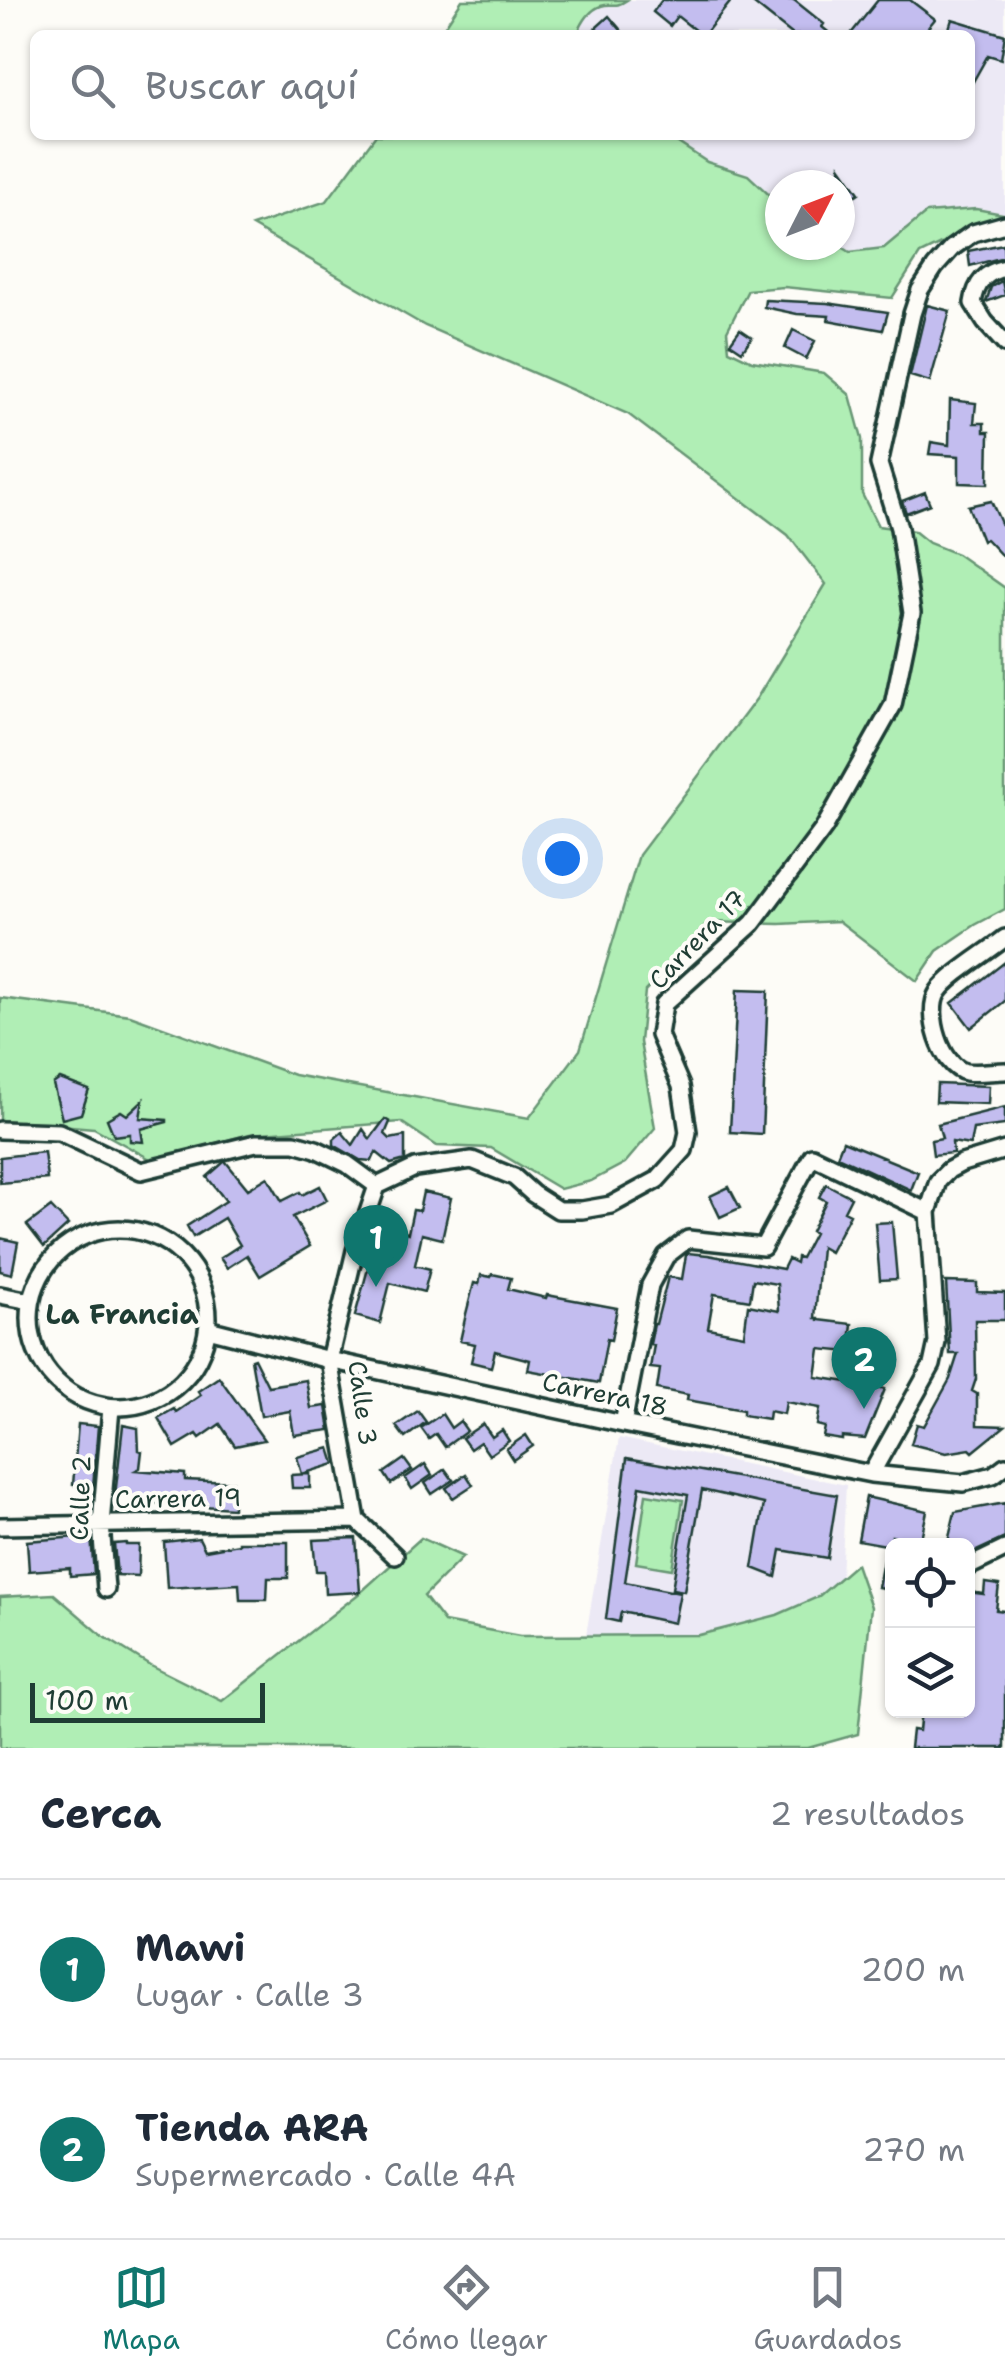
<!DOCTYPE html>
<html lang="es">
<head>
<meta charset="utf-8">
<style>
	body { margin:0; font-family:"Shantell Sans",sans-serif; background:#f2f2f3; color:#1f2937 }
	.controls { position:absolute; right:30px; bottom:30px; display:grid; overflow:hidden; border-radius:15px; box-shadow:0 2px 8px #0004 }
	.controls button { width:90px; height:90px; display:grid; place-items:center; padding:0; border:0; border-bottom:2px solid #e0e1e3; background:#fff; color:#1f2937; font:50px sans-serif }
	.compass { position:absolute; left:765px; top:170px; width:90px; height:90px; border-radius:50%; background:#fff; box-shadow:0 2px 8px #0004; rotate:48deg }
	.scale { position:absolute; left:30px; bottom:25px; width:235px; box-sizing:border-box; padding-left:10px; border:5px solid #1f3d34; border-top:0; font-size:28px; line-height:35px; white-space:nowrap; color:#1f3d34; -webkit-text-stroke:8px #fdfcf7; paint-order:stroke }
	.you { position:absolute; left:562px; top:858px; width:35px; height:35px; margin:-25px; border:8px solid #fff; border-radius:50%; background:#1a73e8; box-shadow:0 0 0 15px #1a73e833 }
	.badge { display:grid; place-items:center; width:65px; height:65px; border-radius:50%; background:#0f766e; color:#fff; font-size:32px; font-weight:700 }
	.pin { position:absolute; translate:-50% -82px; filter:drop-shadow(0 2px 5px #0008) }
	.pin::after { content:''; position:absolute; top:52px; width:35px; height:30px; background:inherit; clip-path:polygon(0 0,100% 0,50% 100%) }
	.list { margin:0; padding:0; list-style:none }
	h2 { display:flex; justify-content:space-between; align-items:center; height:130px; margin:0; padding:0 40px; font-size:42px }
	h2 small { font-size:32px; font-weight:400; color:#747a83 }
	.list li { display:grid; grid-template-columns:65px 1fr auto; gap:30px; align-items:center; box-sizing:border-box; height:180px; padding:0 40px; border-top:2px solid #e0e1e3 }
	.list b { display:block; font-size:38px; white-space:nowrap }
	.list p { margin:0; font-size:32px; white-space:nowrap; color:#747a83 }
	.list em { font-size:32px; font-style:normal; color:#747a83 }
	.icon { flex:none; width:55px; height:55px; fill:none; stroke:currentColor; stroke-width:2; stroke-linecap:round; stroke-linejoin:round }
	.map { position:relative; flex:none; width:1005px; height:1748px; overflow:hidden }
	.search { position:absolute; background:#fff; box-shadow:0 2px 8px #0004; left:30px; right:30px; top:30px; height:110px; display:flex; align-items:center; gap:25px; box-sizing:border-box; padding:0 35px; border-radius:15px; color:#747a83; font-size:38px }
	.sheet { height:490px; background:#fff }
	nav { display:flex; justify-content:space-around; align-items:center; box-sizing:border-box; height:140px; border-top:2px solid #e0e1e3; background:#fff; font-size:28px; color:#747a83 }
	nav a { display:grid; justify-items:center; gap:5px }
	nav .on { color:#0f766e }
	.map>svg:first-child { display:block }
	.built { fill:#ece9f5 }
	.green { fill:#b0eeb5; stroke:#689674; stroke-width:2.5 }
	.building { fill:#c3bdef; stroke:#1f3d34; stroke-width:2.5; fill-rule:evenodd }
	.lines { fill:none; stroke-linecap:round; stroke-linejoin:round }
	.minor-casing { stroke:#1f3d34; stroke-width:22 }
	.minor { stroke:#fdfcf7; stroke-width:15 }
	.labels { text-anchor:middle; stroke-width:8; stroke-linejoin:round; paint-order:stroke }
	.street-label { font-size:25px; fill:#1f3d34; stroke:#fdfcf7 }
	.neighbourhood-label { font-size:28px; font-weight:bold; fill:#1f3d34; stroke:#fdfcf7 }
</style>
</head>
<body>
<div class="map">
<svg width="1005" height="1748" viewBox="0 0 1005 1748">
	<rect width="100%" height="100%" fill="#fdfcf7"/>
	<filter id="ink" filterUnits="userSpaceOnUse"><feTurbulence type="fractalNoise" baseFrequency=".01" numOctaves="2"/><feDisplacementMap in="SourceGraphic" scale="20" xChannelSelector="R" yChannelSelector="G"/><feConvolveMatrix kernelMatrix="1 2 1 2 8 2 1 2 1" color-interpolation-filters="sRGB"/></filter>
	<g filter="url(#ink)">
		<path class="built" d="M 507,0 L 1005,0 L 1005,214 L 976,209 L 926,213 L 885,248 L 850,252 L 839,245 L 840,185 L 780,185 L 780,208 L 644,135 L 970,135 L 970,35 L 540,35 Z
			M 619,1438 L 846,1485 L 841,1577 L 818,1597 L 777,1615 L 699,1635 L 586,1635 Z"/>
		<path class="green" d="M 462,0 L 627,0 C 614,9 613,2 601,6 C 589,10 581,25 577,35 L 439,35 Z
			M 376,135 L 666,135 L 707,162 L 748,175 L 780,205 L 780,245 L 839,245 L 850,252 L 884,248 L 926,213 L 976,209 L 1003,214 L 920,254 L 892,298 L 784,287 L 748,290 L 727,331 L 729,350 L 752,361 L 824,373 L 850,395 L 862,439 L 862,494 L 878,526 L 914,531 L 929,543 L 957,554 L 1005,588 L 1005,909 L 975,925 L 937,951 L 917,981 L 839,921 L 780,924 L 709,922 L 645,991 L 640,1042 L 655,1128 L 625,1163 L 591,1181 L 560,1189 L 491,1148 L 437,1146 L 401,1122 L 250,1134 L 152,1160 L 94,1128 L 0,1120 L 0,998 L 130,1015 L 294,1075 L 529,1118 L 580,1050 L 639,855 L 757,698 L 826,584 L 788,535 L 628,414 L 425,326 L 252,226 L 327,201 Z
			M 646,1494 L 683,1500 L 672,1569 L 636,1563 Z
			M 421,1538 L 463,1557 L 424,1596 L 444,1622 L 520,1636 L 699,1635 L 777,1615 L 818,1597 L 856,1564 L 871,1607 L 858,1734 L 808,1748 L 0,1748 L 0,1597 L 54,1594 L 103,1636 L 150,1665 L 222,1701 L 361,1592 Z"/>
		<path class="building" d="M 662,0 L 732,0 L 704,35 L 701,35 L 677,16 L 670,26 L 653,12 Z
			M 749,0 L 794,0 L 824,24 L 822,27 L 832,35 L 793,35 Z
			M 878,0 L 910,0 L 935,19 L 922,35 L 850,35 Z
			M 609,16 L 625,35 L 588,35 Z
			M 952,19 L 1005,35 L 1001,59 L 988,55 L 970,87 L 970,35 L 947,35 Z
			M 840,166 L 859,193 L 840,206 Z
			M 1003,244 L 1004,257 L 970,266 L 968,251 Z
			M 1002,281 L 1005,295 L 986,302 L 991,287 Z
			M 765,300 L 827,303 L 888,312 L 883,330 L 828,320 L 829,316 L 797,314 L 764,307 Z
			M 927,305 L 950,311 L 930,382 L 910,376 Z
			M 740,329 L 752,337 L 742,351 L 730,343 Z
			M 793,330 L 815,341 L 806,359 L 785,348 Z
			M 950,400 L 976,403 L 974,423 L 984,423 L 984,432 L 989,432 L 988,484 L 959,483 L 959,456 L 929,454 L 931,442 L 949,445 Z
			M 925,492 L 930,504 L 906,513 L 902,501 Z
			M 991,501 L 1005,532 L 1005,559 L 986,539 L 982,541 L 968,506 Z
			M 1005,962 L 1005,1001 L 971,1028 L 952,1003 Z
			M 737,990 L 768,991 L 762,1134 L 730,1132 Z
			M 60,1079 L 89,1090 L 81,1114 L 62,1119 L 53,1084 Z
			M 937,1084 L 989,1086 L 988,1104 L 936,1102 Z
			M 143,1100 L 140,1118 L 167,1120 L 167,1122 L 141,1129 L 143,1142 L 130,1141 L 130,1134 L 114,1136 L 107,1119 L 121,1111 L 127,1115 Z
			M 1005,1107 L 1005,1125 L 973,1129 L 970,1145 L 952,1142 L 953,1153 L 933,1155 L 931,1140 L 942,1138 L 938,1124 Z
			M 385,1119 L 390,1122 L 385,1134 L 390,1139 L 405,1136 L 405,1160 L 391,1164 L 376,1152 L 372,1161 L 360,1160 L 334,1145 L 334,1139 L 342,1132 L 353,1145 L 363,1129 L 370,1139 Z
			M 843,1141 L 918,1172 L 911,1190 L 837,1156 Z
			M 44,1152 L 47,1179 L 0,1183 L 0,1157 Z
			M 224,1162 L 226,1162 L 248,1189 L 268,1177 L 282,1201 L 300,1192 L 302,1195 L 320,1186 L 327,1200 L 293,1217 L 310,1246 L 260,1276 L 247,1255 L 227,1268 L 220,1258 L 240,1245 L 224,1218 L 193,1237 L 187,1226 L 226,1201 L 207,1177 Z
			M 826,1184 L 851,1197 L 844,1211 L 850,1214 L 830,1252 L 821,1247 L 815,1318 L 818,1318 L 818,1320 L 852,1324 L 849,1352 L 820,1349 L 816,1377 L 861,1384 L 862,1382 L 885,1389 L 865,1439 L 842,1437 L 842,1440 L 823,1437 L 825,1427 L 817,1425 L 820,1408 L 786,1402 L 784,1414 L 769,1411 L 768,1419 L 743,1415 L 743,1410 L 687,1400 L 688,1395 L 657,1389 L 660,1369 L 650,1368 L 654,1345 L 650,1344 L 654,1324 L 656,1324 L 668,1277 L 682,1279 L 686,1255 L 688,1253 L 708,1255 L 783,1269 L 788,1259 L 796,1263 L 797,1257 L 801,1258 L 814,1233 L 811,1231 L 826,1201 L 819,1197 ZM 753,1280 L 777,1284 L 779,1311 L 748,1305 L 744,1335 L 708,1328 L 714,1294 L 750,1300 Z
			M 729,1187 L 740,1208 L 720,1217 L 710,1196 Z
			M 423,1192 L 451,1198 L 442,1239 L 422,1234 L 415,1265 L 430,1269 L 424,1292 L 390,1283 L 380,1323 L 355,1316 L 372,1254 L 391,1259 L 398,1231 L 408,1233 L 413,1210 L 419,1211 Z
			M 51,1207 L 68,1225 L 44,1247 L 27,1225 Z
			M 892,1222 L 897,1279 L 880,1280 L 875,1223 Z
			M 0,1238 L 18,1242 L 12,1274 L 0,1271 Z
			M 492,1274 L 511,1278 L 508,1289 L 546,1298 L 547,1295 L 617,1308 L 611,1340 L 607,1339 L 599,1383 L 528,1370 L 530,1360 L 495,1351 L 491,1367 L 471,1362 L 475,1344 L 460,1341 L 466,1314 L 474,1283 L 479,1284 L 481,1275 L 491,1277 Z
			M 946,1282 L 977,1283 L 977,1292 L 1005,1293 L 1005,1320 L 975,1320 L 976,1379 L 972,1391 L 977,1394 L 977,1425 L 1005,1426 L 973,1452 L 970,1449 L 946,1453 L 911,1444 L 917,1424 L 924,1426 L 950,1379 L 958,1354 L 950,1354 Z
			M 254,1358 L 268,1386 L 306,1380 L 311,1408 L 326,1406 L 330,1430 L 294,1435 L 290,1411 L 261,1416 L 251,1359 Z
			M 219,1377 L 264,1440 L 235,1446 L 220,1424 L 200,1438 L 197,1434 L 175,1447 L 158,1418 L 174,1409 L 176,1412 L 201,1395 L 198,1391 Z
			M 418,1411 L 426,1422 L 405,1438 L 396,1426 Z
			M 442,1414 L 451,1428 L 460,1421 L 467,1431 L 445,1447 L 436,1434 L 429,1439 L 421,1428 Z
			M 78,1424 L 98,1426 L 93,1487 L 73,1485 Z
			M 483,1424 L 492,1437 L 502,1430 L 509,1441 L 489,1455 L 480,1442 L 470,1449 L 462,1438 Z
			M 123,1425 L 138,1428 L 139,1450 L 142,1451 L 140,1468 L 136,1470 L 185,1474 L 185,1480 L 233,1482 L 233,1508 L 154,1503 L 154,1499 L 115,1496 Z
			M 526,1435 L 533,1446 L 513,1460 L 506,1449 Z
			M 330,1448 L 335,1464 L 302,1474 L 297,1457 Z
			M 627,1458 L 837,1495 L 827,1558 L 781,1550 L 776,1577 L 753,1568 L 764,1504 L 702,1490 L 684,1591 L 672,1589 L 688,1495 L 640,1486 L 625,1582 L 680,1593 L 674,1623 L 621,1612 L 619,1622 L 606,1619 Z
			M 404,1459 L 412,1470 L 391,1484 L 384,1473 Z
			M 425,1464 L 432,1475 L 412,1489 L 405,1478 Z
			M 445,1469 L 453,1480 L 432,1494 L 425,1483 Z
			M 310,1474 L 310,1488 L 292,1488 L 291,1475 Z
			M 466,1474 L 473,1485 L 453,1498 L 446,1488 Z
			M 866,1497 L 927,1511 L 920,1543 L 892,1536 L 892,1590 L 878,1587 L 886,1545 L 858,1540 Z
			M 1005,1503 L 1005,1538 L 968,1555 L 968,1546 L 947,1546 L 955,1512 Z
			M 91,1536 L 94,1574 L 70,1576 L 70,1568 L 29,1571 L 27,1541 Z
			M 199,1538 L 205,1550 L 239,1544 L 239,1542 L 288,1542 L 288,1578 L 268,1578 L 267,1600 L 240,1600 L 239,1584 L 167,1588 L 164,1542 Z
			M 356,1538 L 360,1592 L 325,1594 L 324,1571 L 316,1571 L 313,1540 Z
			M 126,1543 L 126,1545 L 139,1545 L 138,1576 L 117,1575 L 114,1544 Z
			M 985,1583 L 999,1585 L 996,1610 L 1005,1611 L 1005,1748 L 910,1748 L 912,1730 L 919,1731 L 921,1710 L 968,1710 L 968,1592 L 984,1594 Z"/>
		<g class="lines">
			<g class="minor-casing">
				<path id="minor" d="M 1005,268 C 985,272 976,283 973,303 L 985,322 L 1005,344
					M 1005,938 C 988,952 949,975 938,992 C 925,1012 941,1067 966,1072 C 978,1074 993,1071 1005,1071
					M 0,1130 L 59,1132 L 141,1171 L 256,1143 L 295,1143 L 316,1149 L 347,1164 L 377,1186
					M 377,1186 L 415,1168 L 472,1160 L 514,1177 L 533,1194 L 558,1210 L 582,1210 L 611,1205 L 657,1180 L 684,1150 L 688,1132 L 681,1086 L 659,1035 L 664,1004 L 753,923 L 824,828 L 893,705 L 912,613 L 899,528 L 879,464 L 912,314 L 920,290 L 935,267 L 952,248 L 973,233 L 1005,224
					M 377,1186 L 355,1251 L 329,1360 L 357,1520 L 395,1556
					M30 1318a89 89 0 1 1 178 0a89 89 0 1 1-178 0Z
					M 0,1295 L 30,1301
					M 208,1329 L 329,1360 L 623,1424 L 871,1474 L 963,1483 L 993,1475 L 1005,1466
					M 623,1424 L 650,1285 L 666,1256 L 688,1239 L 763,1247 L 812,1156 L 928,1212
					M 871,1474 L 932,1365 L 937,1342 L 928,1212 L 938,1181 L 949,1170 L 962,1163 L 1005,1150
					M 0,1526 L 357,1520
					M 968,1567 L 1005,1549
					M 106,1589 L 101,1524 L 111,1408"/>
			</g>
			<use href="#minor" class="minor"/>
		</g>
	</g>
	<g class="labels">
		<g class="street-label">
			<text transform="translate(697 939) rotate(-46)" y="9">Carrera 17</text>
			<text transform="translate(605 1394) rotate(12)" y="9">Carrera 18</text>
			<text transform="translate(363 1403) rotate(82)" y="9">Calle 3</text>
			<text transform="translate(80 1498) rotate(-88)" y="9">Calle 2</text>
			<text transform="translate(178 1498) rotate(-1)" y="9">Carrera 19</text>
		</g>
		<g class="neighbourhood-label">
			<text x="122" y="1324">La Francia</text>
		</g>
	</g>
</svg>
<div class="controls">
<button><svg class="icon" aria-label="locate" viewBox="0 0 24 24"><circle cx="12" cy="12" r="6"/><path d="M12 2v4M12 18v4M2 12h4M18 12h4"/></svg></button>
<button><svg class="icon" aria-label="layers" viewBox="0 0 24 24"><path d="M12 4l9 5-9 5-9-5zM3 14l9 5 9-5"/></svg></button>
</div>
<svg class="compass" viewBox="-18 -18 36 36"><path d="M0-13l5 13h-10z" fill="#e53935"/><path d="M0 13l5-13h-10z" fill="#747a83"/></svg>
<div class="scale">100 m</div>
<div class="you"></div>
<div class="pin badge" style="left:376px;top:1287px">1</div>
<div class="pin badge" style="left:864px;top:1409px">2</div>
<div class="search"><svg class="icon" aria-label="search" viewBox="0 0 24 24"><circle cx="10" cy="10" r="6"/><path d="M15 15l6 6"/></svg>Buscar aquí</div>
</div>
<section class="sheet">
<h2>Cerca<small>2 resultados</small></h2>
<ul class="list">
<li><span class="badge">1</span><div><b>Mawi</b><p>Lugar · Calle 3</p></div><em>200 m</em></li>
<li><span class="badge">2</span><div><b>Tienda ARA</b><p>Supermercado · Calle 4A</p></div><em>270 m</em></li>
</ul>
</section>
<nav>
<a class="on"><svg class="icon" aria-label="map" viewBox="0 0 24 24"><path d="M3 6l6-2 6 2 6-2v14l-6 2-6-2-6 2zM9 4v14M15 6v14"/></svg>Mapa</a>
<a><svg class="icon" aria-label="directions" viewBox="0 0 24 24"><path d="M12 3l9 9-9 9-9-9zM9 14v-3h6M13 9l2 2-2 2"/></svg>Cómo llegar</a>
<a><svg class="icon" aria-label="saved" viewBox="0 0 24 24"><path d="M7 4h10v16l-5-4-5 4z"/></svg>Guardados</a>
</nav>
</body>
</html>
